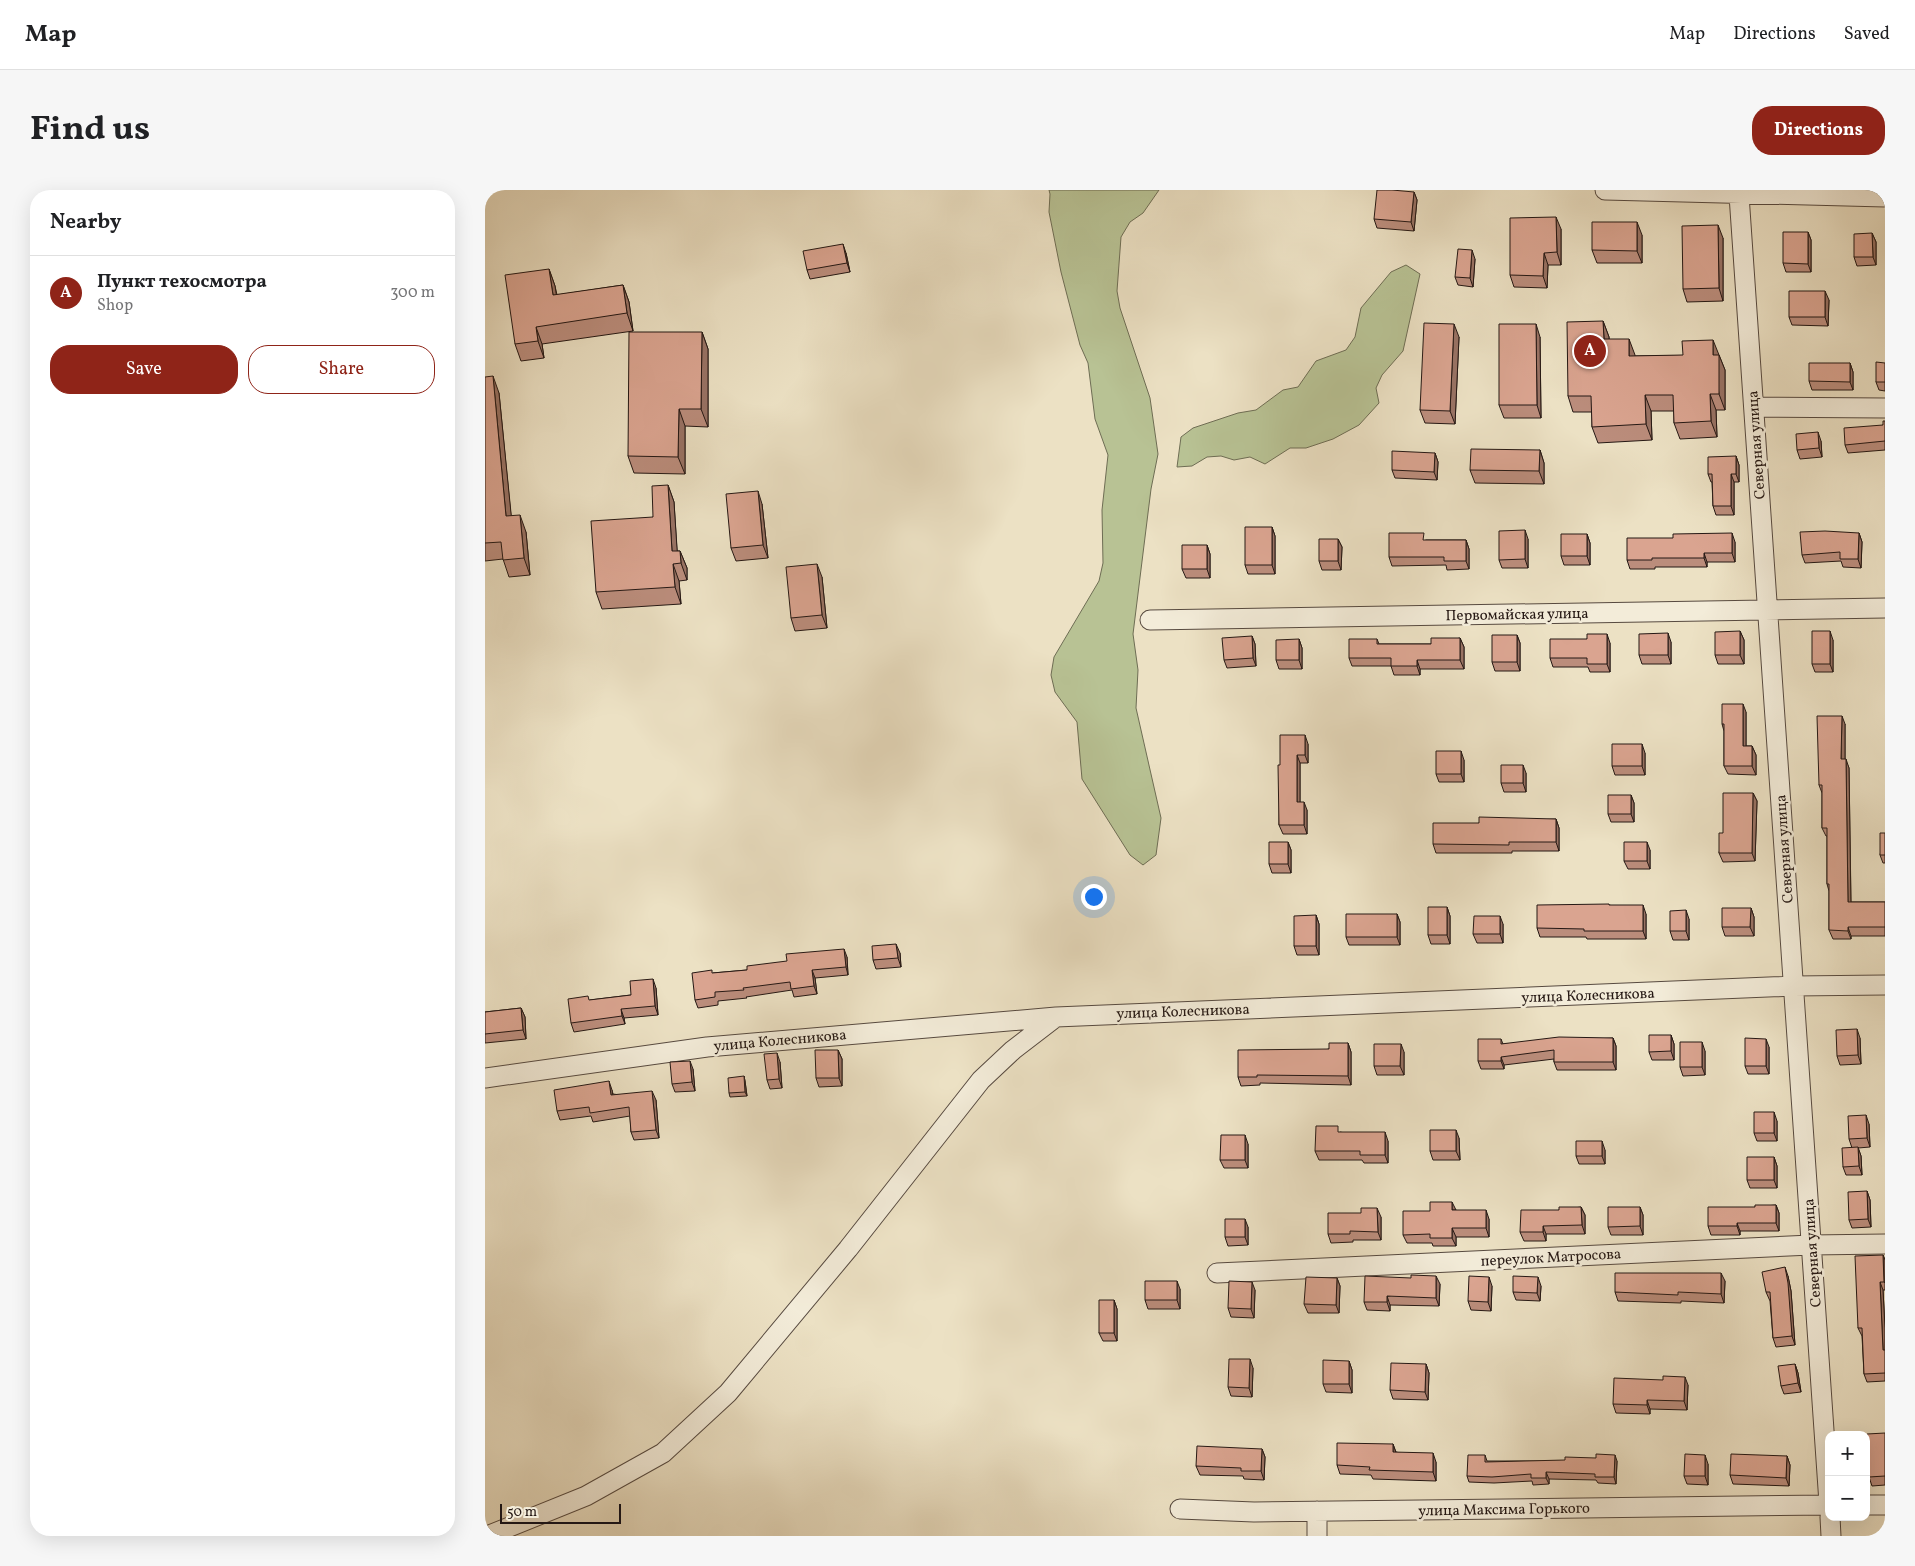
<!DOCTYPE html>
<html lang="en">
<head>
<meta charset="utf-8">
<style>
	body { margin:0; font-family:Vollkorn,serif; background:#f6f6f6; color:#202124 }
	.controls { position:absolute; right:15px; bottom:15px; display:grid; overflow:hidden; border-radius:10px; box-shadow:0 5px 20px #0002 }
	.controls button { width:45px; height:45px; display:grid; place-items:center; padding:0; border:0; border-bottom:1px solid #e0e0e0; background:#fff; color:#202124; font:25px sans-serif }
	.scale { position:absolute; left:15px; bottom:12px; width:121px; box-sizing:border-box; padding-left:5px; border:2px solid #251814; border-top:0; font-size:14px; line-height:18px; white-space:nowrap; color:#251814; -webkit-text-stroke:4px #f3ecd9; paint-order:stroke }
	.you { position:absolute; left:608px; top:706px; width:18px; height:18px; margin:-12px; border:4px solid #fff; border-radius:50%; background:#1a73e8; box-shadow:0 0 0 8px #1a73e833 }
	.badge { display:grid; place-items:center; width:32px; height:32px; border-radius:50%; background:#8f2418; color:#fff; font-size:16px; font-weight:700 }
	.pin { position:absolute; translate:-50% -50%; border:2px solid #fff; box-shadow:0 1px 5px #0006 }
	.list { margin:0; padding:0; list-style:none }
	h2 { display:flex; justify-content:space-between; align-items:center; height:65px; margin:0; padding:0 20px; font-size:21px }
	h2 small { font-size:16px; font-weight:400; color:#757577 }
	.list li { display:grid; grid-template-columns:32px 1fr auto; gap:15px; align-items:center; box-sizing:border-box; height:75px; padding:0 20px; border-top:1px solid #e0e0e0 }
	.list b { display:block; font-size:19px; white-space:nowrap }
	.list p { margin:0; font-size:16px; white-space:nowrap; color:#757577 }
	.list em { font-size:16px; font-style:normal; color:#757577 }
	.actions { display:flex; gap:10px; padding:15px 20px }
	.actions a { flex:1; padding:11px 0; border:1px solid #8f2418; border-radius:20px; text-align:center; font-size:18px; color:#8f2418 }
	.actions .main { background:#8f2418; color:#fff }
	.map { position:relative; flex:none; width:1400px; height:1346px; overflow:hidden; border-radius:20px }
	header { display:flex; align-items:center; gap:30px; box-sizing:border-box; height:70px; padding:0 25px; background:#fff; border-bottom:1px solid #e0e0e0 }
	header strong { font-size:24px }
	nav { display:flex; gap:28px; margin-inline-start:auto; font-size:18px }
	.intro { display:flex; align-items:center; justify-content:space-between; box-sizing:border-box; height:120px; padding:0 30px }
	h1 { margin:0; font-size:35px }
	.button { padding:12px 22px; border-radius:20px; background:#8f2418; color:#fff; font-size:18px; font-weight:700 }
	main { display:flex; gap:30px; padding:0 30px }
	aside { flex:1; background:#fff; border-radius:20px; box-shadow:0 5px 20px #0002 }
	.map>svg:first-child { display:block }
	.green { fill:#b8c294; stroke:#6e6d54 }
	.lines { fill:none; stroke-linecap:round; stroke-linejoin:round }
	.minor-casing { stroke:#574a40; stroke-width:21 }
	.minor { stroke:#f3ecd9; stroke-width:19 }
	.wall { fill:#bb8d7c; stroke:#251814 }
	.shaded-wall { fill:#997365; stroke:#251814 }
	.building { fill:#daa490; stroke:#251814 }
	.labels { text-anchor:middle; stroke-width:5; stroke-linejoin:round; paint-order:stroke }
	.street-label { font-size:15px; fill:#251814; stroke:#f3ecd9 }
</style>
</head>
<body>
<header>
<strong>Map</strong>
<nav><a>Map</a><a>Directions</a><a>Saved</a></nav>
</header>
<div class="intro"><h1>Find us</h1><a class="button">Directions</a></div>
<main>
<aside>
<h2>Nearby<small></small></h2>
<ul class="list">
<li><span class="badge">A</span><div><b>Пункт техосмотра</b><p>Shop</p></div><em>300 m</em></li>
</ul>
<div class="actions"><a class="main">Save</a><a>Share</a></div>
</aside>
<div class="map">
<svg width="1400" height="1346" viewBox="0 0 1400 1346">
	<rect width="100%" height="100%" fill="#ece1c4"/>
	<filter id="stains"><feTurbulence type="fractalNoise" baseFrequency=".004" numOctaves="4"/><feColorMatrix values="0 0 0 0 .2 0 0 0 0 .09 0 0 0 0 .02 0 0 0 .5 -.17"/></filter>
	<radialGradient id="worn" r=".72"><stop offset=".6" stop-color="#630" stop-opacity="0"/><stop offset="1" stop-color="#630" stop-opacity=".3"/></radialGradient>
	<path class="green" d="M 564,0 L 674,0 L 658,23 L 645,32 L 636,47 L 632,101 L 635,118 L 665,208 L 673,264 L 666,299 L 648,444 L 653,480 L 651,518 L 676,628 L 671,665 L 658,675 L 645,665 L 597,589 L 592,532 L 570,502 L 566,485 L 569,467 L 614,391 L 618,373 L 617,320 L 623,265 L 610,229 L 603,173 L 595,155 L 576,82 L 564,22 L 565,4 Z
		M 921,75 L 935,84 L 918,161 L 897,185 L 891,198 L 894,213 L 874,235 L 848,249 L 821,258 L 805,258 L 780,274 L 765,267 L 749,270 L 736,266 L 722,267 L 707,276 L 692,277 L 696,247 L 708,238 L 753,223 L 771,220 L 798,200 L 813,197 L 831,171 L 861,160 L 870,147 L 876,118 L 906,82 Z"/>
	<g class="lines">
		<g class="minor-casing">
			<path id="minor" d="M 1120,0 L 1400,7
				M 1254,5 L 1344,1313
				M 1269,217 L 1400,218
				M 665,430 L 1400,418
				M 0,888 L 222,857 L 571,827 L 1309,796 L 1400,795
				M 732,1083 L 1326,1055 L 1400,1054
				M 1381,1315 L 1400,1315
				M 695,1319 L 769,1322 L 1344,1315
				M 1345,1327 L 1346,1346
				M 2,1346 L 101,1306 L 178,1263 L 243,1203 L 363,1059 L 496,890 L 528,860 L 571,827
				M 832,1346 L 832,1321"/>
		</g>
		<use href="#minor" class="minor"/>
	</g>
	<path class="wall" d="M 929,2 L 932,10 L 929,41 L 892,38 L 889,29 Z
		M 1076,39 L 1076,75 L 1063,75 L 1062,98 L 1029,97 L 1025,85 Z
		M 1323,42 L 1326,50 L 1326,82 L 1301,82 L 1298,73 Z
		M 1387,43 L 1391,52 L 1391,75 L 1372,76 L 1369,67 Z
		M 1157,45 L 1157,73 L 1112,73 L 1107,60 Z
		M 1238,48 L 1238,111 L 1202,112 L 1198,99 Z
		M 361,63 L 365,82 L 325,89 L 322,80 Z
		M 990,69 L 988,97 L 973,95 L 970,87 Z
		M 64,79 L 70,96 L 72,105 L 138,95 L 144,112 L 148,141 L 57,154 L 59,168 L 36,171 L 30,154 Z
		M 1344,110 L 1343,136 L 1307,135 L 1304,127 Z
		M 1118,131 L 1124,147 L 1124,149 L 1150,166 L 1234,165 L 1240,180 L 1240,220 L 1231,220 L 1232,247 L 1195,249 L 1189,233 L 1189,221 L 1166,221 L 1167,250 L 1113,253 L 1107,237 L 1107,222 L 1088,222 L 1083,206 Z
		M 217,142 L 223,159 L 223,237 L 200,236 L 200,284 L 149,283 L 143,266 Z
		M 974,147 L 970,234 L 940,233 L 935,220 Z
		M 1055,147 L 1056,228 L 1019,228 L 1014,215 Z
		M 1365,173 L 1368,182 L 1368,200 L 1327,200 L 1324,191 Z
		M 1400,173 L 1400,201 L 1394,200 L 1391,192 Z
		M 0,187 L 14,203 L 26,326 L 41,342 L 45,385 L 24,387 L 18,369 L 0,371 Z
		M 1400,231 L 1400,260 L 1363,263 L 1360,255 L 1398,235 Z
		M 1336,251 L 1337,267 L 1315,269 L 1312,260 Z
		M 1055,260 L 1059,273 L 1059,294 L 990,293 L 985,280 Z
		M 950,263 L 953,272 L 952,290 L 910,288 L 907,280 Z
		M 1251,266 L 1254,275 L 1254,292 L 1249,292 L 1249,325 L 1231,325 L 1228,316 L 1227,292 L 1226,292 L 1223,284 Z
		M 183,295 L 189,312 L 192,361 L 195,361 L 202,378 L 202,390 L 194,391 L 196,414 L 117,419 L 111,402 L 168,327 Z
		M 277,314 L 283,368 L 251,371 L 246,358 Z
		M 787,337 L 790,346 L 790,384 L 763,384 L 760,375 Z
		M 1374,343 L 1377,352 L 1376,378 L 1358,377 L 1356,371 L 1320,373 L 1317,365 Z
		M 1102,344 L 1105,353 L 1105,375 L 1079,375 L 1076,366 Z
		M 853,349 L 857,357 L 856,380 L 837,380 L 834,371 Z
		M 1043,349 L 1043,378 L 1017,378 L 1014,370 Z
		M 941,350 L 981,350 L 984,359 L 984,379 L 962,380 L 961,375 L 907,376 L 904,367 Z
		M 1250,352 L 1250,372 L 1222,372 L 1222,377 L 1170,377 L 1170,379 L 1145,379 L 1142,370 Z
		M 722,355 L 725,364 L 725,388 L 701,388 L 697,379 Z
		M 337,387 L 342,438 L 310,441 L 306,428 Z
		M 1255,441 L 1259,450 L 1259,474 L 1233,474 L 1230,465 Z
		M 1032,445 L 1035,453 L 1035,481 L 1010,481 L 1007,472 Z
		M 767,446 L 770,454 L 771,476 L 742,478 L 739,470 Z
		M 975,448 L 979,457 L 979,479 L 935,479 L 935,485 L 909,485 L 906,476 L 867,476 L 864,468 L 892,449 L 894,454 L 946,454 Z
		M 814,449 L 817,458 L 817,479 L 794,479 L 791,470 Z
		M 1102,449 L 1125,453 L 1125,482 L 1105,482 L 1103,477 L 1068,477 L 1065,468 Z
		M 1348,450 L 1348,482 L 1330,482 L 1327,474 Z
		M 1186,452 L 1186,474 L 1157,474 L 1154,465 Z
		M 1261,522 L 1261,556 L 1267,556 L 1271,565 L 1271,585 L 1243,584 L 1239,576 L 1239,541 L 1237,534 Z
		M 1360,534 L 1360,569 L 1364,578 L 1366,712 L 1400,712 L 1400,746 L 1366,746 L 1366,749 L 1348,749 L 1344,740 L 1344,701 L 1342,694 L 1342,646 L 1341,646 L 1337,638 L 1337,603 L 1334,595 Z
		M 823,554 L 823,573 L 815,573 L 815,612 L 822,620 L 822,644 L 798,644 L 794,635 L 795,575 Z
		M 1160,563 L 1160,585 L 1130,585 L 1127,576 Z
		M 979,570 L 979,592 L 954,592 L 951,584 Z
		M 1041,583 L 1041,602 L 1019,602 L 1016,593 Z
		M 1268,603 L 1272,611 L 1270,671 L 1238,672 L 1234,663 L 1238,643 Z
		M 1146,605 L 1149,613 L 1149,632 L 1126,632 L 1123,624 Z
		M 1071,629 L 1074,638 L 1074,661 L 1027,661 L 1027,663 L 951,663 L 948,654 L 994,633 Z
		M 1400,643 L 1400,673 L 1398,673 L 1395,665 Z
		M 803,652 L 806,660 L 806,683 L 787,683 L 784,674 Z
		M 1165,660 L 1165,679 L 1143,679 L 1139,671 Z
		M 1124,715 L 1161,724 L 1161,749 L 1102,749 L 1101,747 L 1055,747 L 1052,738 Z
		M 962,717 L 965,726 L 965,754 L 946,754 L 943,745 Z
		M 1266,718 L 1269,727 L 1269,746 L 1240,746 L 1237,737 Z
		M 912,724 L 915,732 L 915,755 L 864,755 L 861,747 Z
		M 831,725 L 834,734 L 834,765 L 812,765 L 809,756 Z
		M 1204,729 L 1204,750 L 1188,750 L 1185,741 Z
		M 1018,734 L 1018,753 L 992,753 L 988,744 Z
		M 415,763 L 416,777 L 391,779 L 388,770 Z
		M 362,767 L 363,785 L 330,788 L 332,804 L 309,807 L 307,800 L 261,807 L 262,808 L 233,811 L 233,815 L 213,818 L 210,810 L 228,783 L 262,780 Z
		M 171,798 L 173,825 L 139,828 L 140,834 L 89,842 L 86,833 L 105,810 L 146,805 Z
		M 36,818 L 40,827 L 41,849 L 0,853 L 0,822 Z
		M 1186,845 L 1189,854 L 1189,870 L 1167,870 L 1164,862 Z
		M 1128,848 L 1131,856 L 1131,880 L 1072,880 L 1069,872 L 1069,869 L 1019,875 L 1019,879 L 996,879 L 993,871 L 1016,849 L 1018,854 Z
		M 1375,848 L 1376,874 L 1355,875 L 1352,866 Z
		M 863,853 L 866,862 L 866,895 L 775,893 L 775,895 L 756,896 L 753,887 Z
		M 1284,857 L 1284,884 L 1263,884 L 1260,876 Z
		M 353,860 L 357,869 L 357,896 L 334,897 L 331,888 Z
		M 1220,861 L 1220,885 L 1198,886 L 1195,877 Z
		M 919,862 L 919,885 L 892,885 L 889,876 Z
		M 295,872 L 297,898 L 285,899 L 282,890 Z
		M 208,879 L 210,901 L 190,902 L 187,894 Z
		M 259,886 L 260,891 L 262,906 L 245,907 L 244,903 Z
		M 127,900 L 128,904 L 171,910 L 174,948 L 149,950 L 146,942 L 145,926 L 108,932 L 106,926 L 75,930 L 72,921 Z
		M 1292,931 L 1292,951 L 1272,951 L 1269,943 Z
		M 1384,934 L 1385,957 L 1373,958 L 1376,966 L 1377,985 L 1361,985 L 1358,977 L 1367,958 L 1364,949 Z
		M 855,942 L 903,951 L 903,973 L 879,973 L 877,970 L 834,970 L 830,961 Z
		M 974,948 L 975,970 L 948,970 L 945,961 Z
		M 763,954 L 763,978 L 739,978 L 735,970 Z
		M 1120,960 L 1120,974 L 1094,974 L 1091,966 Z
		M 1289,967 L 1292,976 L 1292,998 L 1265,998 L 1262,990 Z
		M 1382,1001 L 1385,1010 L 1386,1037 L 1367,1038 L 1364,1030 Z
		M 1291,1015 L 1294,1023 L 1294,1041 L 1255,1041 L 1255,1045 L 1226,1045 L 1223,1036 L 1270,1017 Z
		M 1096,1017 L 1100,1025 L 1100,1044 L 1061,1044 L 1061,1051 L 1039,1051 L 1035,1042 L 1074,1020 Z
		M 1155,1017 L 1158,1025 L 1158,1045 L 1126,1045 L 1123,1037 Z
		M 970,1020 L 1004,1029 L 1004,1047 L 971,1047 L 971,1056 L 948,1056 L 947,1053 L 922,1053 L 918,1045 L 945,1021 Z
		M 896,1027 L 896,1050 L 868,1050 L 868,1052 L 846,1053 L 843,1044 Z
		M 763,1037 L 763,1055 L 743,1056 L 740,1047 Z
		M 1398,1065 L 1400,1070 L 1400,1100 L 1398,1100 L 1400,1138 L 1400,1191 L 1382,1192 L 1379,1184 L 1377,1146 L 1373,1138 Z
		M 1303,1086 L 1306,1101 L 1310,1155 L 1291,1157 L 1288,1148 L 1285,1111 L 1281,1102 Z
		M 852,1088 L 855,1096 L 854,1123 L 823,1123 L 819,1114 Z
		M 1240,1091 L 1239,1113 L 1196,1111 L 1196,1113 L 1133,1111 L 1130,1102 Z
		M 955,1094 L 954,1116 L 905,1115 L 905,1121 L 882,1120 L 879,1112 Z
		M 1007,1096 L 1006,1121 L 986,1120 L 983,1111 Z
		M 1056,1096 L 1055,1111 L 1031,1110 L 1028,1102 Z
		M 695,1099 L 695,1119 L 663,1119 L 660,1110 Z
		M 770,1100 L 769,1128 L 746,1127 L 743,1118 Z
		M 629,1110 L 632,1119 L 632,1151 L 618,1151 L 614,1143 Z
		M 864,1171 L 867,1180 L 867,1203 L 841,1202 L 838,1194 Z
		M 941,1174 L 944,1183 L 943,1210 L 908,1209 L 905,1200 Z
		M 1310,1174 L 1313,1183 L 1316,1202 L 1299,1204 L 1296,1196 Z
		M 768,1178 L 767,1207 L 746,1206 L 743,1197 Z
		M 1203,1195 L 1202,1220 L 1165,1219 L 1165,1224 L 1131,1223 L 1128,1214 Z
		M 1400,1243 L 1400,1295 L 1387,1296 L 1384,1287 Z
		M 908,1254 L 911,1262 L 951,1272 L 951,1291 L 888,1289 L 886,1285 L 855,1284 L 852,1275 Z
		M 777,1259 L 780,1267 L 779,1290 L 759,1289 L 758,1286 L 715,1285 L 711,1276 Z
		M 1000,1265 L 1002,1271 L 1132,1271 L 1131,1294 L 1113,1293 L 1111,1290 L 1064,1289 L 1064,1294 L 1048,1295 L 1047,1291 L 1009,1293 L 984,1292 L 982,1286 Z
		M 1302,1266 L 1305,1275 L 1304,1296 L 1248,1294 L 1245,1285 Z
		M 1223,1274 L 1223,1295 L 1202,1294 L 1199,1286 Z"/>
	<path class="shaded-wall" d="M 929,2 L 932,10 L 929,41 L 926,32 Z
		M 1071,27 L 1076,39 L 1076,75 L 1072,62 Z
		M 1152,32 L 1157,45 L 1157,73 L 1152,61 Z
		M 1233,35 L 1238,48 L 1238,111 L 1234,98 Z
		M 1323,42 L 1326,50 L 1326,82 L 1323,74 Z
		M 1387,43 L 1391,52 L 1391,75 L 1388,67 Z
		M 358,54 L 361,63 L 365,82 L 362,73 Z
		M 987,60 L 990,69 L 988,97 L 985,88 Z
		M 1059,63 L 1063,75 L 1062,98 L 1058,86 Z
		M 64,79 L 70,96 L 74,122 L 68,105 Z
		M 138,95 L 144,112 L 148,141 L 142,123 Z
		M 1340,101 L 1344,110 L 1343,136 L 1340,127 Z
		M 1118,131 L 1124,147 L 1124,165 L 1119,149 Z
		M 969,134 L 974,147 L 970,234 L 965,221 Z
		M 1051,134 L 1055,147 L 1056,228 L 1052,215 Z
		M 51,137 L 57,154 L 59,168 L 53,151 Z
		M 217,142 L 223,159 L 223,237 L 216,219 Z
		M 1144,149 L 1150,165 L 1150,182 L 1144,166 Z
		M 1228,150 L 1240,180 L 1240,220 L 1234,204 L 1228,165 Z
		M 1365,173 L 1368,182 L 1368,200 L 1365,192 Z
		M 8,186 L 14,203 L 28,343 L 21,326 Z
		M 1225,204 L 1231,220 L 1232,247 L 1226,231 Z
		M 1160,205 L 1166,221 L 1167,250 L 1161,234 Z
		M 194,219 L 200,236 L 200,284 L 193,267 Z
		M 1333,242 L 1336,251 L 1337,267 L 1334,258 Z
		M 1055,260 L 1059,273 L 1059,294 L 1054,281 Z
		M 950,263 L 953,272 L 952,290 L 949,282 Z
		M 1251,266 L 1254,275 L 1254,292 L 1251,284 Z
		M 1246,284 L 1249,292 L 1249,325 L 1246,316 Z
		M 183,295 L 189,312 L 193,373 L 187,361 Z
		M 273,301 L 277,314 L 283,368 L 278,355 Z
		M 35,325 L 41,342 L 45,385 L 39,368 Z
		M 787,337 L 790,346 L 790,384 L 787,375 Z
		M 1040,340 L 1043,349 L 1043,378 L 1040,369 Z
		M 1247,343 L 1250,352 L 1250,372 L 1247,363 Z
		M 1374,343 L 1377,352 L 1376,378 L 1373,369 Z
		M 1102,344 L 1105,353 L 1105,375 L 1102,366 Z
		M 853,349 L 857,357 L 856,380 L 853,371 Z
		M 981,350 L 984,359 L 984,379 L 981,371 Z
		M 722,355 L 725,364 L 725,388 L 722,379 Z
		M 195,361 L 202,378 L 202,390 L 196,373 Z
		M 1219,363 L 1222,372 L 1222,377 L 1219,368 Z
		M 188,374 L 194,391 L 196,414 L 190,397 Z
		M 332,374 L 337,387 L 342,438 L 337,425 Z
		M 1255,441 L 1259,450 L 1259,474 L 1255,465 Z
		M 1345,441 L 1348,450 L 1348,482 L 1345,474 Z
		M 1183,443 L 1186,452 L 1186,474 L 1183,465 Z
		M 1122,444 L 1125,453 L 1125,482 L 1122,474 Z
		M 1032,445 L 1035,453 L 1035,481 L 1032,472 Z
		M 767,446 L 770,454 L 771,476 L 768,468 Z
		M 975,448 L 979,457 L 979,479 L 975,470 Z
		M 814,449 L 817,458 L 817,479 L 814,470 Z
		M 932,470 L 935,479 L 935,485 L 932,476 Z
		M 1258,514 L 1261,522 L 1261,565 L 1258,556 Z
		M 1357,526 L 1360,534 L 1360,578 L 1356,569 Z
		M 820,545 L 823,554 L 823,573 L 820,565 Z
		M 1157,554 L 1160,563 L 1160,585 L 1157,576 Z
		M 1267,556 L 1271,565 L 1271,585 L 1267,576 Z
		M 976,561 L 979,570 L 979,592 L 976,584 Z
		M 812,565 L 815,573 L 815,620 L 812,612 Z
		M 1361,569 L 1364,578 L 1366,721 L 1363,712 Z
		M 1038,575 L 1041,583 L 1041,602 L 1038,593 Z
		M 1268,603 L 1272,611 L 1270,671 L 1267,663 Z
		M 1146,605 L 1149,613 L 1149,632 L 1146,624 Z
		M 819,612 L 822,620 L 822,644 L 819,635 Z
		M 1071,629 L 1074,638 L 1074,661 L 1071,652 Z
		M 803,652 L 806,660 L 806,683 L 803,674 Z
		M 1162,652 L 1165,660 L 1165,679 L 1162,671 Z
		M 1158,715 L 1161,724 L 1161,749 L 1158,741 Z
		M 962,717 L 965,726 L 965,754 L 962,745 Z
		M 1266,718 L 1269,727 L 1269,746 L 1265,737 Z
		M 1201,720 L 1204,729 L 1204,750 L 1201,741 Z
		M 912,724 L 915,732 L 915,755 L 912,747 Z
		M 831,725 L 834,734 L 834,765 L 831,756 Z
		M 1015,726 L 1018,734 L 1018,753 L 1015,744 Z
		M 1363,737 L 1366,746 L 1366,749 L 1363,741 Z
		M 411,754 L 415,763 L 416,777 L 413,768 Z
		M 359,759 L 362,767 L 363,785 L 361,777 Z
		M 327,780 L 330,788 L 332,804 L 329,796 Z
		M 168,789 L 171,798 L 173,825 L 170,816 Z
		M 36,818 L 40,827 L 41,849 L 38,840 Z
		M 136,819 L 139,828 L 140,834 L 137,826 Z
		M 1372,839 L 1375,848 L 1376,874 L 1373,865 Z
		M 1186,845 L 1189,854 L 1189,870 L 1186,861 Z
		M 1128,848 L 1131,856 L 1131,880 L 1128,872 Z
		M 1281,849 L 1284,857 L 1284,884 L 1281,876 Z
		M 1217,852 L 1220,861 L 1220,885 L 1217,877 Z
		M 863,853 L 866,862 L 866,895 L 863,886 Z
		M 916,854 L 919,862 L 919,885 L 915,876 Z
		M 353,860 L 357,869 L 357,896 L 354,888 Z
		M 292,863 L 295,872 L 297,898 L 294,889 Z
		M 1016,867 L 1019,875 L 1019,879 L 1016,871 Z
		M 205,871 L 208,879 L 210,901 L 207,892 Z
		M 259,886 L 260,891 L 262,906 L 260,902 Z
		M 124,891 L 127,900 L 129,913 L 126,905 Z
		M 167,901 L 171,910 L 174,948 L 171,940 Z
		M 1289,922 L 1292,931 L 1292,951 L 1289,943 Z
		M 1381,925 L 1384,934 L 1385,957 L 1382,948 Z
		M 971,940 L 974,948 L 975,970 L 971,961 Z
		M 900,942 L 903,951 L 903,973 L 900,965 Z
		M 760,945 L 763,954 L 763,978 L 760,970 Z
		M 1117,951 L 1120,960 L 1120,974 L 1117,966 Z
		M 1373,957 L 1376,966 L 1377,985 L 1374,976 Z
		M 1289,967 L 1292,976 L 1292,998 L 1289,990 Z
		M 1382,1001 L 1385,1010 L 1386,1037 L 1383,1029 Z
		M 967,1012 L 971,1020 L 967,1020 Z
		M 1291,1015 L 1294,1023 L 1294,1041 L 1291,1033 Z
		M 1096,1017 L 1100,1025 L 1100,1044 L 1097,1035 Z
		M 1155,1017 L 1158,1025 L 1158,1045 L 1155,1036 Z
		M 892,1018 L 896,1027 L 896,1050 L 893,1042 Z
		M 1001,1020 L 1004,1029 L 1004,1047 L 1001,1038 Z
		M 760,1029 L 763,1037 L 763,1055 L 760,1047 Z
		M 1252,1033 L 1255,1041 L 1255,1045 L 1252,1036 Z
		M 1058,1036 L 1061,1044 L 1061,1051 L 1058,1042 Z
		M 967,1038 L 971,1047 L 971,1056 L 967,1048 Z
		M 1398,1065 L 1400,1070 L 1400,1093 L 1399,1092 Z
		M 1300,1077 L 1303,1086 L 1306,1101 L 1310,1155 L 1307,1146 Z
		M 1236,1083 L 1240,1091 L 1239,1113 L 1236,1104 Z
		M 951,1086 L 955,1094 L 954,1116 L 951,1108 Z
		M 1004,1087 L 1007,1096 L 1006,1121 L 1003,1112 Z
		M 1053,1087 L 1056,1096 L 1055,1111 L 1052,1103 Z
		M 852,1088 L 855,1096 L 854,1123 L 851,1115 Z
		M 692,1091 L 695,1099 L 695,1119 L 692,1110 Z
		M 767,1092 L 770,1100 L 769,1128 L 766,1119 Z
		M 1395,1092 L 1398,1100 L 1400,1138 L 1400,1165 L 1398,1160 Z
		M 902,1106 L 905,1115 L 905,1121 L 902,1112 Z
		M 629,1110 L 632,1119 L 632,1151 L 629,1143 Z
		M 765,1169 L 768,1178 L 767,1207 L 764,1198 Z
		M 864,1171 L 867,1180 L 867,1203 L 864,1194 Z
		M 941,1174 L 944,1183 L 943,1210 L 940,1202 Z
		M 1310,1174 L 1313,1183 L 1316,1202 L 1313,1193 Z
		M 1200,1187 L 1203,1195 L 1202,1220 L 1199,1211 Z
		M 1162,1210 L 1165,1219 L 1165,1224 L 1162,1215 Z
		M 908,1254 L 911,1263 L 908,1262 Z
		M 777,1259 L 780,1267 L 779,1290 L 776,1281 Z
		M 948,1263 L 951,1272 L 951,1291 L 948,1282 Z
		M 1130,1265 L 1132,1271 L 1131,1294 L 1129,1287 Z
		M 1220,1265 L 1223,1274 L 1223,1295 L 1220,1286 Z
		M 1302,1266 L 1305,1275 L 1304,1296 L 1301,1288 Z
		M 1061,1282 L 1064,1289 L 1064,1294 L 1061,1288 Z"/>
	<path class="building" d="M 892,0 L 907,0 L 929,2 L 926,32 L 889,29 Z
		M 1071,27 L 1072,62 L 1059,63 L 1058,86 L 1025,85 L 1025,28 Z
		M 1107,32 L 1152,32 L 1152,61 L 1107,60 Z
		M 1233,35 L 1234,98 L 1198,99 L 1197,36 Z
		M 1298,42 L 1323,42 L 1323,74 L 1298,73 Z
		M 1387,43 L 1388,67 L 1369,67 L 1369,44 Z
		M 358,54 L 362,73 L 322,80 L 318,61 Z
		M 973,59 L 987,60 L 985,88 L 970,87 Z
		M 64,79 L 68,105 L 138,95 L 142,123 L 51,137 L 53,151 L 30,154 L 20,85 Z
		M 1304,101 L 1340,101 L 1340,127 L 1304,127 Z
		M 1118,131 L 1119,149 L 1144,149 L 1144,166 L 1198,165 L 1197,151 L 1228,150 L 1228,165 L 1234,165 L 1234,204 L 1225,204 L 1226,231 L 1189,233 L 1188,205 L 1160,205 L 1161,234 L 1107,237 L 1106,206 L 1083,206 L 1082,132 Z
		M 939,133 L 969,134 L 965,221 L 935,220 Z
		M 1014,134 L 1051,134 L 1052,215 L 1014,215 Z
		M 144,142 L 217,142 L 216,219 L 194,219 L 193,267 L 143,266 Z
		M 1391,172 L 1400,173 L 1400,192 L 1391,192 Z
		M 1324,173 L 1365,173 L 1365,192 L 1324,191 Z
		M 8,186 L 21,326 L 35,325 L 39,368 L 18,370 L 16,352 L 0,353 L 0,187 Z
		M 1398,231 L 1400,231 L 1400,251 L 1360,255 L 1359,238 L 1398,235 Z
		M 1333,242 L 1334,258 L 1312,260 L 1311,244 Z
		M 986,259 L 1055,260 L 1054,281 L 985,280 Z
		M 907,261 L 950,263 L 949,282 L 907,280 Z
		M 1251,266 L 1251,284 L 1246,284 L 1246,316 L 1228,316 L 1227,284 L 1223,284 L 1223,267 Z
		M 183,295 L 187,361 L 195,361 L 196,373 L 188,374 L 190,397 L 111,402 L 106,331 L 168,327 L 167,296 Z
		M 273,301 L 278,355 L 246,358 L 241,304 Z
		M 760,337 L 787,337 L 787,375 L 760,375 Z
		M 1040,340 L 1040,369 L 1014,370 L 1014,341 Z
		M 1340,341 L 1374,343 L 1373,369 L 1355,369 L 1355,362 L 1317,365 L 1315,342 Z
		M 904,343 L 939,343 L 938,350 L 981,350 L 981,371 L 959,371 L 959,367 L 904,367 Z
		M 1247,343 L 1247,363 L 1219,363 L 1219,368 L 1167,368 L 1167,370 L 1142,370 L 1142,348 L 1188,348 L 1188,344 Z
		M 1076,344 L 1102,344 L 1102,366 L 1076,366 Z
		M 834,349 L 853,349 L 853,371 L 834,371 Z
		M 697,355 L 722,355 L 722,379 L 697,379 Z
		M 332,374 L 337,425 L 306,428 L 301,377 Z
		M 1255,441 L 1255,465 L 1230,465 L 1230,442 Z
		M 1327,441 L 1345,441 L 1345,474 L 1327,474 Z
		M 1183,443 L 1183,465 L 1154,465 L 1154,444 Z
		M 1102,444 L 1122,444 L 1122,474 L 1102,474 L 1102,468 L 1065,468 L 1065,449 L 1102,449 Z
		M 1007,445 L 1032,445 L 1032,472 L 1007,472 Z
		M 767,446 L 768,468 L 739,470 L 737,448 Z
		M 946,448 L 975,448 L 975,470 L 932,470 L 932,476 L 906,476 L 906,468 L 864,468 L 864,449 L 892,449 L 892,454 L 946,454 Z
		M 814,449 L 814,470 L 791,470 L 791,450 Z
		M 1237,514 L 1258,514 L 1258,556 L 1267,556 L 1267,576 L 1239,576 L 1239,534 L 1237,534 Z
		M 1332,526 L 1357,526 L 1356,569 L 1361,569 L 1363,712 L 1400,712 L 1400,737 L 1363,737 L 1363,741 L 1344,740 L 1344,694 L 1342,694 L 1342,638 L 1337,638 L 1337,595 L 1334,595 Z
		M 795,545 L 820,545 L 820,565 L 812,565 L 812,612 L 819,612 L 819,635 L 794,635 L 793,575 L 795,575 Z
		M 1127,554 L 1157,554 L 1157,576 L 1127,576 Z
		M 951,561 L 976,561 L 976,584 L 951,584 Z
		M 1016,575 L 1038,575 L 1038,593 L 1016,593 Z
		M 1238,603 L 1268,603 L 1267,663 L 1234,663 L 1234,643 L 1238,643 Z
		M 1123,605 L 1146,605 L 1146,624 L 1123,624 Z
		M 994,627 L 1071,629 L 1071,652 L 1024,652 L 1024,655 L 948,654 L 948,633 L 994,633 Z
		M 1395,643 L 1400,643 L 1400,665 L 1395,665 Z
		M 784,652 L 803,652 L 803,674 L 784,674 Z
		M 1139,652 L 1162,652 L 1162,671 L 1139,671 Z
		M 1124,714 L 1124,715 L 1158,715 L 1158,741 L 1099,741 L 1099,739 L 1052,738 L 1052,715 Z
		M 943,717 L 962,717 L 962,745 L 943,745 Z
		M 1237,718 L 1266,718 L 1265,737 L 1237,737 Z
		M 1201,720 L 1201,741 L 1185,741 L 1185,721 Z
		M 861,724 L 912,724 L 912,747 L 861,747 Z
		M 831,725 L 831,756 L 809,756 L 809,726 Z
		M 989,726 L 1015,726 L 1015,744 L 988,744 Z
		M 411,754 L 413,768 L 388,770 L 387,756 Z
		M 359,759 L 361,777 L 327,780 L 329,796 L 306,799 L 305,792 L 258,798 L 259,800 L 230,802 L 230,807 L 210,810 L 207,783 L 227,780 L 227,783 L 262,780 L 262,776 L 302,771 L 301,764 Z
		M 168,789 L 170,816 L 136,819 L 137,826 L 86,833 L 83,809 L 103,806 L 104,810 L 146,805 L 145,791 Z
		M 36,818 L 38,840 L 0,844 L 0,822 Z
		M 1372,839 L 1373,865 L 1352,866 L 1351,840 Z
		M 1164,845 L 1186,845 L 1186,861 L 1164,862 Z
		M 1074,847 L 1128,848 L 1128,872 L 1069,872 L 1069,860 L 1016,867 L 1016,871 L 993,871 L 993,849 L 1016,849 L 1016,854 Z
		M 1260,848 L 1281,849 L 1281,876 L 1260,876 Z
		M 1195,852 L 1217,852 L 1217,877 L 1195,877 Z
		M 844,853 L 863,853 L 863,886 L 772,885 L 772,887 L 753,887 L 753,860 L 844,859 Z
		M 889,854 L 916,854 L 915,876 L 889,876 Z
		M 330,860 L 353,860 L 354,888 L 331,888 Z
		M 292,863 L 294,889 L 282,890 L 279,864 Z
		M 205,871 L 207,892 L 187,894 L 185,872 Z
		M 259,886 L 260,902 L 244,903 L 243,888 Z
		M 124,891 L 126,905 L 167,901 L 171,940 L 146,942 L 144,917 L 105,923 L 104,917 L 72,921 L 69,900 Z
		M 1269,922 L 1289,922 L 1289,943 L 1269,943 Z
		M 1381,925 L 1382,948 L 1364,949 L 1363,926 Z
		M 831,936 L 853,936 L 853,942 L 900,942 L 900,965 L 875,965 L 875,961 L 830,961 Z
		M 945,940 L 971,940 L 971,961 L 945,961 Z
		M 736,945 L 760,945 L 760,970 L 735,970 Z
		M 1091,951 L 1117,951 L 1117,966 L 1091,966 Z
		M 1373,957 L 1374,976 L 1358,977 L 1357,958 Z
		M 1262,967 L 1289,967 L 1289,990 L 1262,990 Z
		M 1382,1001 L 1383,1029 L 1364,1030 L 1363,1002 Z
		M 945,1012 L 967,1012 L 967,1020 L 1001,1020 L 1001,1038 L 967,1038 L 967,1048 L 945,1048 L 945,1044 L 918,1045 L 918,1021 L 945,1021 Z
		M 1270,1015 L 1291,1015 L 1291,1033 L 1252,1033 L 1252,1036 L 1223,1036 L 1223,1017 L 1270,1017 Z
		M 1074,1017 L 1096,1017 L 1097,1035 L 1058,1036 L 1058,1042 L 1035,1042 L 1036,1020 L 1074,1020 Z
		M 1123,1017 L 1155,1017 L 1155,1036 L 1123,1037 Z
		M 876,1018 L 892,1018 L 893,1042 L 865,1041 L 865,1044 L 843,1044 L 843,1023 L 876,1023 Z
		M 740,1029 L 760,1029 L 760,1047 L 740,1047 Z
		M 1398,1065 L 1399,1092 L 1395,1092 L 1398,1160 L 1400,1160 L 1400,1183 L 1379,1184 L 1377,1138 L 1373,1138 L 1370,1066 Z
		M 1300,1077 L 1303,1093 L 1307,1146 L 1288,1148 L 1285,1102 L 1281,1102 L 1277,1082 Z
		M 1130,1083 L 1236,1083 L 1236,1104 L 1193,1102 L 1193,1105 L 1130,1102 Z
		M 926,1085 L 951,1086 L 951,1108 L 902,1106 L 902,1112 L 879,1112 L 880,1086 L 926,1088 Z
		M 984,1086 L 1004,1087 L 1003,1112 L 983,1111 Z
		M 1028,1086 L 1053,1087 L 1052,1103 L 1028,1102 Z
		M 821,1087 L 852,1088 L 851,1115 L 819,1114 Z
		M 660,1091 L 692,1091 L 692,1110 L 660,1110 Z
		M 744,1091 L 767,1092 L 766,1119 L 743,1118 Z
		M 614,1110 L 629,1110 L 629,1143 L 614,1143 Z
		M 744,1169 L 765,1169 L 764,1198 L 743,1197 Z
		M 838,1170 L 864,1171 L 864,1194 L 838,1194 Z
		M 906,1173 L 941,1174 L 940,1202 L 905,1200 Z
		M 1310,1174 L 1313,1193 L 1296,1196 L 1293,1176 Z
		M 1178,1186 L 1200,1187 L 1199,1211 L 1162,1210 L 1162,1215 L 1128,1214 L 1129,1188 L 1178,1190 Z
		M 1400,1243 L 1400,1286 L 1384,1287 L 1382,1244 Z
		M 852,1253 L 908,1254 L 908,1262 L 948,1263 L 948,1282 L 884,1280 L 885,1277 L 852,1275 Z
		M 712,1256 L 777,1259 L 776,1281 L 756,1281 L 756,1278 L 711,1276 Z
		M 1111,1264 L 1130,1265 L 1129,1287 L 1110,1287 L 1110,1284 L 1061,1282 L 1061,1288 L 1046,1288 L 1046,1284 L 1007,1287 L 982,1286 L 983,1265 L 1000,1265 L 1000,1272 L 1080,1270 L 1080,1267 L 1111,1268 Z
		M 1200,1264 L 1220,1265 L 1220,1286 L 1199,1286 Z
		M 1246,1264 L 1302,1266 L 1301,1288 L 1245,1285 Z"/>
	<g class="labels">
		<g class="street-label">
			<text transform="translate(1271 255) rotate(-94)" y="5">Северная улица</text>
			<text transform="translate(1032 424) rotate(-1)" y="5">Первомайская улица</text>
			<text transform="translate(1299 659) rotate(-94)" y="5">Северная улица</text>
			<text transform="translate(1103 805) rotate(-2)" y="5">улица Колесникова</text>
			<text transform="translate(698 821) rotate(-2)" y="5">улица Колесникова</text>
			<text transform="translate(295 850) rotate(-5)" y="5">улица Колесникова</text>
			<text transform="translate(1327 1063) rotate(-94)" y="5">Северная улица</text>
			<text transform="translate(1066 1067) rotate(-3)" y="5">переулок Матросова</text>
			<text transform="translate(1019 1319) rotate(-1)" y="5">улица Максима Горького</text>
		</g>
	</g>
	<rect width="100%" height="100%" filter="url(#stains)"/>
	<rect width="100%" height="100%" fill="url(#worn)"/>
</svg>
<div class="controls">
<button>+</button>
<button>−</button>
</div>
<div class="scale">50 m</div>
<div class="you"></div>
<div class="pin badge" style="left:1105px;top:161px">A</div>
</div>
</main>
</body>
</html>
